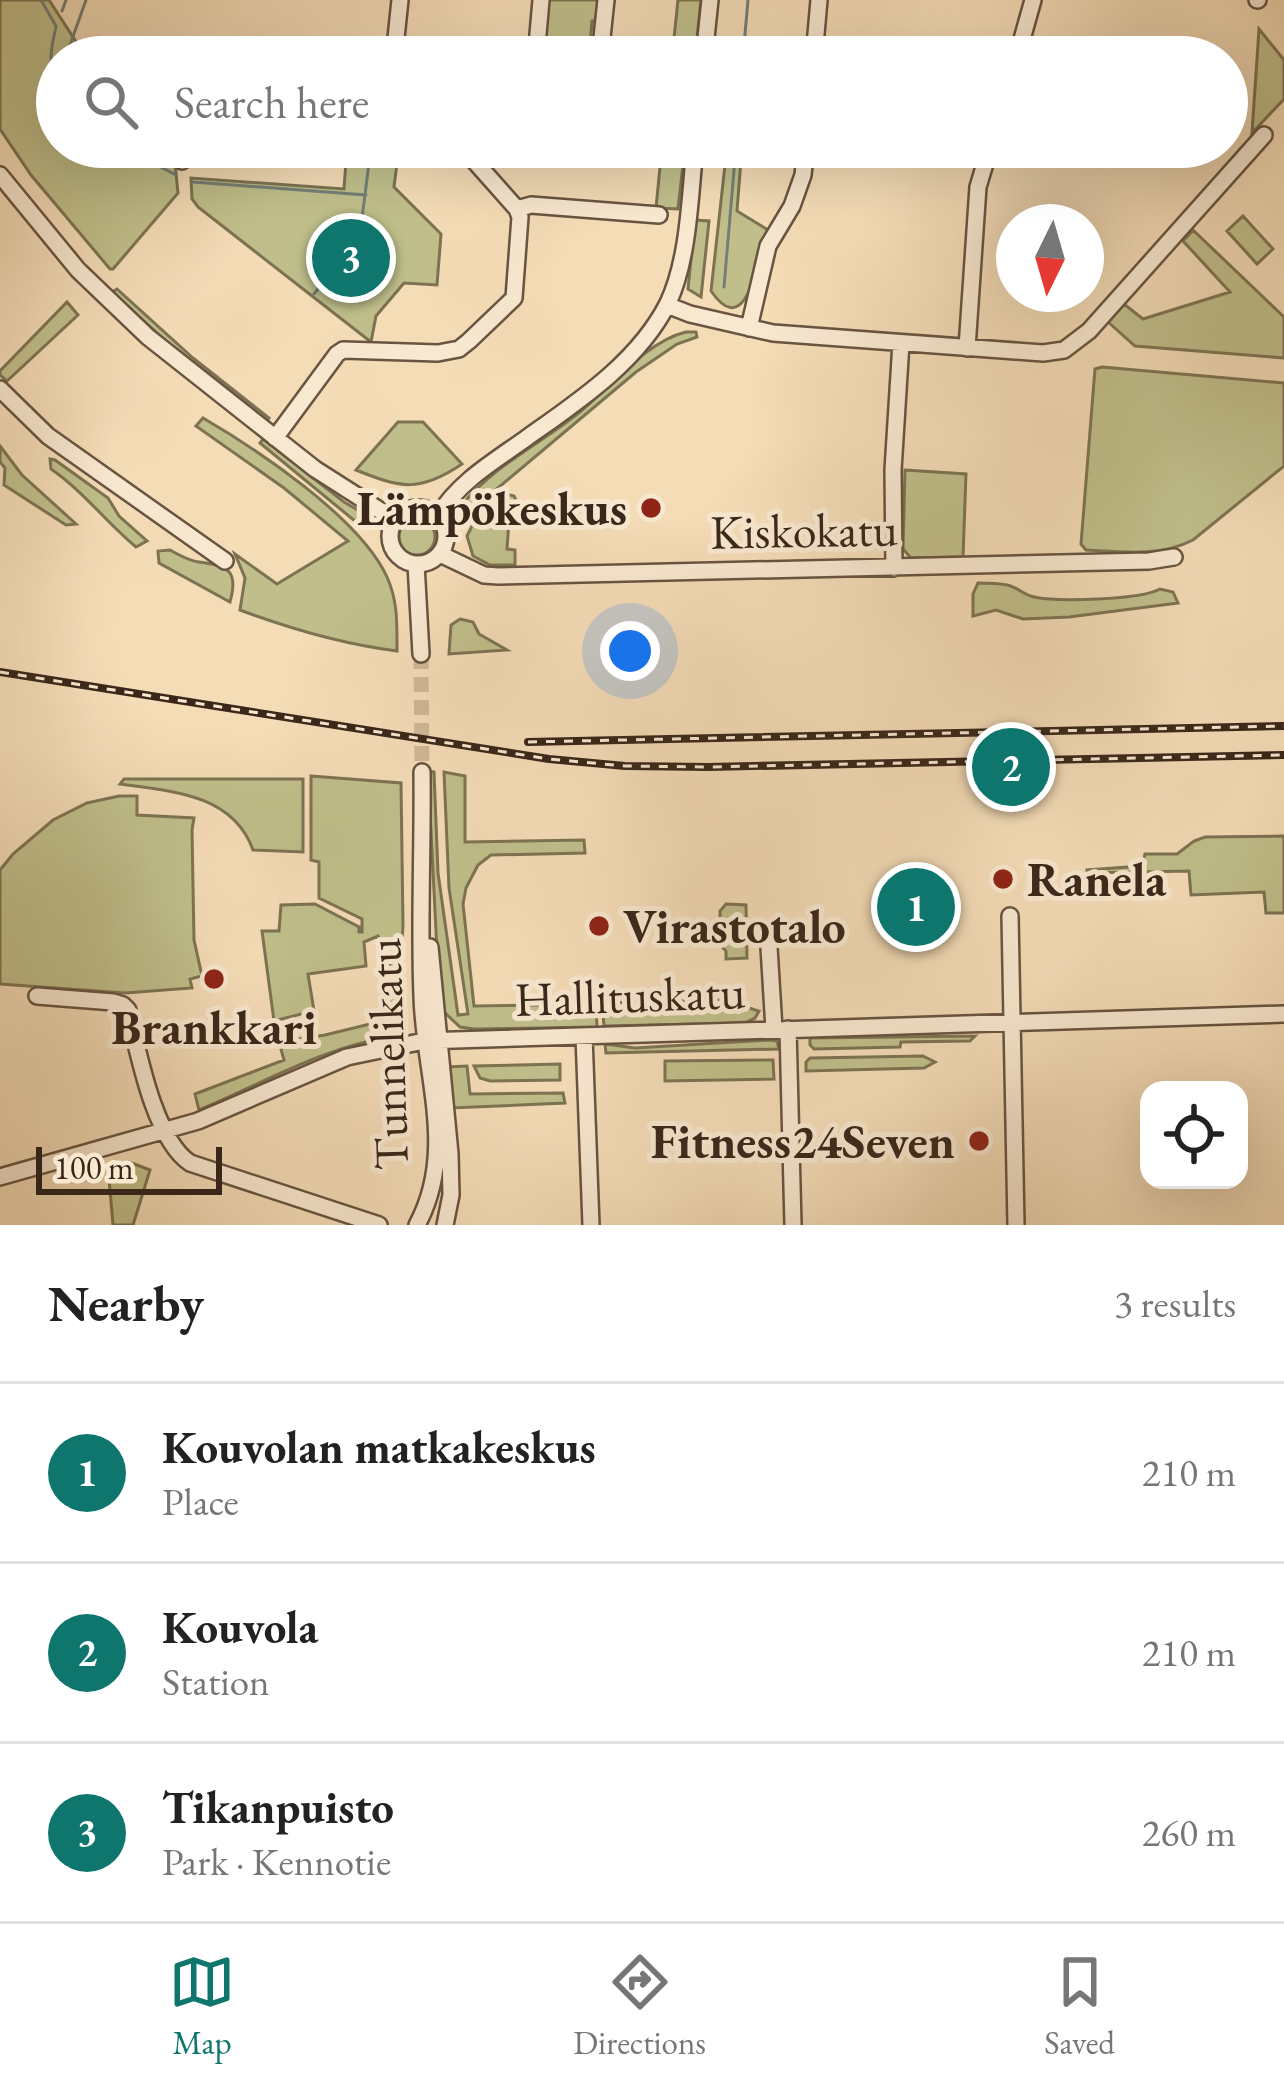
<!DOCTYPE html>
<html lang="en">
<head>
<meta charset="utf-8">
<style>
	body { margin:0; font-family:"EB Garamond",serif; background:#f2f2f2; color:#222 }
	.controls { position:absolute; right:36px; bottom:36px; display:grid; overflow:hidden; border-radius:24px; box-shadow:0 12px 48px #0002 }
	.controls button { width:108px; height:108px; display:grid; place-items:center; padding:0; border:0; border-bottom:3px solid #e0e0e0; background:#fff; color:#222; font:60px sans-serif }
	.compass { position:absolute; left:996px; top:204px; width:108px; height:108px; border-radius:50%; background:#fff; box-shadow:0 12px 48px #0002; rotate:185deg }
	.scale { position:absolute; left:36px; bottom:30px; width:186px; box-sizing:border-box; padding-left:12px; border:6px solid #3a271a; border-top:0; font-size:33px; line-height:42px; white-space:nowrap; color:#3a271a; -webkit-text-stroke:9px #f8e8d0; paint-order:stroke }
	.you { position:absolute; left:630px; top:651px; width:42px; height:42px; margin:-30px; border:9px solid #fff; border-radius:50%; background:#1a73e8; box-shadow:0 0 0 18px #1a73e833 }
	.badge { display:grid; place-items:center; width:78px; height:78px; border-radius:50%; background:#0f766e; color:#fff; font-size:39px; font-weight:700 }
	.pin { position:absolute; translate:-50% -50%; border:6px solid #fff; box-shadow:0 3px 12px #0006 }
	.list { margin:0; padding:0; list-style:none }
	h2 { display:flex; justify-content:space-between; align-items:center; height:156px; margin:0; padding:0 48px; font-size:51px }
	h2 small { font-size:39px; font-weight:400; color:#767676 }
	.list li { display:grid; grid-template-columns:78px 1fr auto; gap:36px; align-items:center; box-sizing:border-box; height:180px; padding:0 48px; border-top:3px solid #e0e0e0 }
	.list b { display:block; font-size:45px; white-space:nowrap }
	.list p { margin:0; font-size:39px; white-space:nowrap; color:#767676 }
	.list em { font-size:39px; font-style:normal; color:#767676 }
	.icon { flex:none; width:66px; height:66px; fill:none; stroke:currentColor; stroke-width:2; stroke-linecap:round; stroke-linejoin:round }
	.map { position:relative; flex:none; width:1284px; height:1225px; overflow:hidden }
	.search { position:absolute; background:#fff; box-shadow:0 12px 48px #0002; left:36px; right:36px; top:36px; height:132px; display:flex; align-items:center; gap:30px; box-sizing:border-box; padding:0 42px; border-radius:66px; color:#767676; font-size:45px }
	.sheet { height:696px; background:#fff }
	nav { display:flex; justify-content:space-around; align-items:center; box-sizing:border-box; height:168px; border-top:3px solid #e0e0e0; background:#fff; font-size:33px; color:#767676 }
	nav a { display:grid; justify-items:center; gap:6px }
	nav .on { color:#0f766e }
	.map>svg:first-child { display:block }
	.green { fill:#c0bf8b; stroke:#7d7352; stroke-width:3 }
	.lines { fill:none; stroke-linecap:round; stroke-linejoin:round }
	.stream { stroke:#757f77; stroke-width:3 }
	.minor-tunnel { stroke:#cfb898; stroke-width:15; stroke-dasharray:15 8; stroke-linecap:butt }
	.minor-casing { stroke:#685441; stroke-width:20 }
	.minor { stroke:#f8e8d0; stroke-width:15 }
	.rail-casing { stroke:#3a271a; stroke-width:8 }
	.rail { stroke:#f8e8d0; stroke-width:3; stroke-dasharray:9; stroke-linecap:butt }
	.poi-dot { fill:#8f2418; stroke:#f8e8d0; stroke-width:4.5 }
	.labels { text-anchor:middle; stroke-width:10; stroke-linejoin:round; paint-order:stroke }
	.poi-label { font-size:48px; font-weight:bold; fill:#3a271a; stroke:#f8e8d0; text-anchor:end }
	.street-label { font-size:48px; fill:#3a271a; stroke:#f8e8d0 }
</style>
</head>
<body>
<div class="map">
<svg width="1284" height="1225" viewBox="0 0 1284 1225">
	<rect width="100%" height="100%" fill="#f4dcb7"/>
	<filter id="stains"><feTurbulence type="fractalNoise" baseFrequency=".00167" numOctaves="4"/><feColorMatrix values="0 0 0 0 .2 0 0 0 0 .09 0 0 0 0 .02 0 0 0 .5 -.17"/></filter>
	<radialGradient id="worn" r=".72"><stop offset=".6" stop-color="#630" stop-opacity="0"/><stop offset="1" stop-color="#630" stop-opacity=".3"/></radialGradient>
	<path class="green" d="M 0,0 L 49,0 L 86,57 L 57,57 L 57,147 L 145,147 L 149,152 L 174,153 L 178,193 L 113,269 L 110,269 L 31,175 L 0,129 Z
		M 547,0 L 599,0 L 597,21 L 592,21 L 590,45 L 543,40 Z
		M 678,0 L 701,0 L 695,57 L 672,57 Z
		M 1259,29 L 1284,60 L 1284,99 L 1252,133 Z
		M 347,147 L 399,147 L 394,187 L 441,234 L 437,285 L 404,283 L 376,316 L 371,342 L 198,207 L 192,199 L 191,178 L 344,189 Z
		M 662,147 L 685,147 L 678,209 L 656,208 Z
		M 727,147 L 742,147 L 737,211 L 768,230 C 759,249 749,346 711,291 Z
		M 1243,216 L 1273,249 L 1257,264 L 1227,231 Z
		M 695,220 L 709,221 L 701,297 L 688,289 Z
		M 1193,230 L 1284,317 L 1284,358 L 1135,346 L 1107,321 L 1124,304 L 1143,319 L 1230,292 L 1183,241 Z
		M 117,289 L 193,358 L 269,418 L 265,423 L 189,362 L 112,292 Z
		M 67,302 L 78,315 L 7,381 L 0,375 L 0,371 Z
		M 686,332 L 696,332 L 697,337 L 677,344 L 636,372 L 468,513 L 460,507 C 493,466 540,444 580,412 C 611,386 647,341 686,332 Z
		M 1102,367 L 1284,383 L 1284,466 L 1193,540 C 1160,557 1122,552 1086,550 L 1081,544 L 1095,369 Z
		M 203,418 C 258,450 360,518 387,577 C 398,601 397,625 397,651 C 342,644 291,629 240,610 L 245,578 L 235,554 L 277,584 L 348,541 L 284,488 L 196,426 Z
		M 398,422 L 423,422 L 462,464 C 419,493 401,488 356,470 Z
		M 263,439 L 344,502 L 368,516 L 361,526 L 260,443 Z
		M 0,446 L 22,475 L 76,524 L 66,525 L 4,485 L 5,468 L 0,462 Z
		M 50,459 L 55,460 L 108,498 L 119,516 L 147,541 L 136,547 C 106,522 83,491 51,469 Z
		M 905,470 L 966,474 L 963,557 L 911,558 L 903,549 Z
		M 506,494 L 514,496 L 519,506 L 510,506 L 507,549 L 515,550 L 515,565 L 490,565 L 473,556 L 467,536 L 474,522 Z
		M399 537a18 18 0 1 1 36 0a18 18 0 1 1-36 0Z
		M 170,550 C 179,555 189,561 199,562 C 228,566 239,570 230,602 L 159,563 L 158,551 Z
		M 978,583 C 987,583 998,583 1007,585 C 1017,587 1024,595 1034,597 C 1057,602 1140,600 1160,589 L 1173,592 L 1178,603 L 1069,617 L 1023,619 L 996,610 L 973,616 L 973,594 Z
		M 460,619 L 473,622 L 479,634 L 507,650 L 449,654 L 451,625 Z
		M 428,771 L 434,772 L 438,873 L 458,1015 L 468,1014 L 449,888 L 444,772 L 465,776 L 465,842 L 584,840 L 585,853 L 491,855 L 478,865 L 466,888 L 463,904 L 474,1006 L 596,1004 L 597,1027 L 474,1029 L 460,1027 L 443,1011 L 438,971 Z
		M 311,776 L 401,783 L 403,926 L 396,1019 L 387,1015 L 391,942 L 381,943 L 378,936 L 364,942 L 366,966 L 308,974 L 316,1023 L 308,1024 L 305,1013 L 274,1021 L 262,931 L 279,931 L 281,905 L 315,904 L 359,927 L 359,932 L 362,932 L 362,919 L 319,898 L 319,862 L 311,860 Z
		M 124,779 L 303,779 L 303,852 L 253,850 C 233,794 171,791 120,784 Z
		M 119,796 L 137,796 L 137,815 L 194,818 L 192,830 L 194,940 L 202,976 L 190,979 L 192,988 L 125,993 L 0,984 L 0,870 L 13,854 L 53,820 L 87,803 Z
		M 1284,836 L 1284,913 L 1266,913 L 1264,892 L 1191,895 L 1189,871 L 1087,873 L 1087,870 L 1142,866 L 1145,854 L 1177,854 L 1194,841 L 1205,837 Z
		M 726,904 L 746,905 L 747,958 L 726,959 L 726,951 L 720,945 L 720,911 Z
		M 724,1000 L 759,1011 L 755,1018 L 745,1023 L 604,1026 L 602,1003 Z
		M 378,1022 L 392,1029 L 391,1037 C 323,1047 262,1084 199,1110 L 195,1094 L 284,1060 L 279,1042 L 325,1035 Z
		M 975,1036 L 970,1041 L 901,1042 L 900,1047 L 814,1049 L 810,1045 L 810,1038 Z
		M 770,1040 L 777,1041 L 779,1049 L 606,1053 L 605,1044 L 635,1048 Z
		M 923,1056 L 935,1062 L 924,1068 L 806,1071 L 806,1062 L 810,1058 Z
		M 773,1060 L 774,1079 L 665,1081 L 665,1061 Z
		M 560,1064 L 560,1080 L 490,1081 L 480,1078 L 474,1066 Z
		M 467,1066 L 470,1094 L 563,1093 L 565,1103 L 451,1108 L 447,1067 Z
		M 129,1162 L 150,1170 L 133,1225 L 113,1225 L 108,1167 Z"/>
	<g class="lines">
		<path class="stream" d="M 41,0 L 56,26 C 53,44 46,59 57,76
			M 62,11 L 66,0
			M 70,45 L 86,0
			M 743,57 L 748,0
			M 140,147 L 151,162 L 176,175
			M 193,182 L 366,195
			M 724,287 L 736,147
			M 314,294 L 349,249 L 359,242 L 371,147"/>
		<path class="minor-tunnel" d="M 421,654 L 422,772"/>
		<g class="minor-casing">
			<path id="minor" d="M 1257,0 L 1258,0
				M 394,57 L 400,0
				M 536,57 L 541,0
				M 543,57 L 553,50 L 600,56 L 606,0
				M 704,57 L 710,0
				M 814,57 L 819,0
				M 1017,57 L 1033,0
				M 182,161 L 183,147
				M 0,175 L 78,270 L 148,337 L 315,469 L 395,520
				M 517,209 L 531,205 L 659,215
				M 667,305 L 690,314 L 773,333 L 1043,353 L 1064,350 L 1089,331 L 1264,135
				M 749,328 L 768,246 L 792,206 L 803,175 L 806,147
				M 967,348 L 978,187 L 990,147
				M 0,389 L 48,436 L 225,561
				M 275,438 L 337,354 L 343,350 L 438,353 L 459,349 L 469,341 L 514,298 L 520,217 L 517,209 L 462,147
				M390 536a28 28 0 1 1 56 0a28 28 0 1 1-56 0Z
				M 438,516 C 459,481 495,461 528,437 C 579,401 639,361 668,303 C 689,259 690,195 695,147
				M 440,554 L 484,575 L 498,576 L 1149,561 L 1174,557
				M 416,564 L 421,654
				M 894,568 L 893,470 L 901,343
				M 1010,916 L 1016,1225
				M 768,931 L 774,1029
				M 430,947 L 450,1154 L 451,1195 L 445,1225
				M 37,996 L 113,1002 L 123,1005 L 128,1010 C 138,1051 154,1139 190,1163 L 379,1225
				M 788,1029 L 793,1225
				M 584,1036 L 591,1225
				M 0,1177 L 198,1121 L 347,1057 L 424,1041 L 1284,1014
				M 417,1225 C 457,1151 424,1075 422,996 C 419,921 423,847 422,772"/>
		</g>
		<use href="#minor" class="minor"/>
		<g class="rail-casing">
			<path id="rail" d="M 0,672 L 549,759 L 625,766 L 708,767 L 1284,755
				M 528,742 L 1284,726"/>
		</g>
		<use href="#rail" class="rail"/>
	</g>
	<g class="poi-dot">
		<circle cx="651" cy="508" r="12"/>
		<circle cx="1003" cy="879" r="12"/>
		<circle cx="599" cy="926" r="12"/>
		<circle cx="214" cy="979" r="12"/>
		<circle cx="979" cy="1141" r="12"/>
	</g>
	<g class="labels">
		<g class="poi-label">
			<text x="627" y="525">Lämpökeskus</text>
			<text x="1027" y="896" text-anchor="start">Ranela</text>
			<text x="623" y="943" text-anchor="start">Virastotalo</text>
			<text x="214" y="1044" text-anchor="middle">Brankkari</text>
			<text x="955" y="1158">Fitness24Seven</text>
		</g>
		<g class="street-label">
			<text transform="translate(804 530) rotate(-1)" y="17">Kiskokatu</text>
			<text transform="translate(630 995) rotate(-2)" y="17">Hallituskatu</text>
			<text transform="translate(387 1054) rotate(-92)" y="17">Tunnelikatu</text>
		</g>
	</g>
	<rect width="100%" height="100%" filter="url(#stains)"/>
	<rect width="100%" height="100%" fill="url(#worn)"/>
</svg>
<div class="controls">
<button><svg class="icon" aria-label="locate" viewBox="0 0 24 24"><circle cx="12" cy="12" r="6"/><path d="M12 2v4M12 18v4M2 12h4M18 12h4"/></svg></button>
</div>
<svg class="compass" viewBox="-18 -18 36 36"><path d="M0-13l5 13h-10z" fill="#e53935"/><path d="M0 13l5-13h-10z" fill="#767676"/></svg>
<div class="scale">100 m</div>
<div class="you"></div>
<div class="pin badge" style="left:916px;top:907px">1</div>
<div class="pin badge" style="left:1011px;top:767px">2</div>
<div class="pin badge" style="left:351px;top:258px">3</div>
<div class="search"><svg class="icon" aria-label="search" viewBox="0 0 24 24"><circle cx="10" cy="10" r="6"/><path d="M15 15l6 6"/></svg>Search here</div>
</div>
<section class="sheet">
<h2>Nearby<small>3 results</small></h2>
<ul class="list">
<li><span class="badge">1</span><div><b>Kouvolan matkakeskus</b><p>Place</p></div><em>210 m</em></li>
<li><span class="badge">2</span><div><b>Kouvola</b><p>Station</p></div><em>210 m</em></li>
<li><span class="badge">3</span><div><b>Tikanpuisto</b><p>Park · Kennotie</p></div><em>260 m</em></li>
</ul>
</section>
<nav>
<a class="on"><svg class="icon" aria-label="map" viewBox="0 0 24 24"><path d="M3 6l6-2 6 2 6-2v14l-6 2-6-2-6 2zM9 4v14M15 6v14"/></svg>Map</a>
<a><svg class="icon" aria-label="directions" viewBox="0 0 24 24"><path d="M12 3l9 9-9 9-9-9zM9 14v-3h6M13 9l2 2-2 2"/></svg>Directions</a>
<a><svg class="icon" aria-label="saved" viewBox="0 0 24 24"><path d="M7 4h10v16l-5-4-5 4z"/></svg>Saved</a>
</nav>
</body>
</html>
